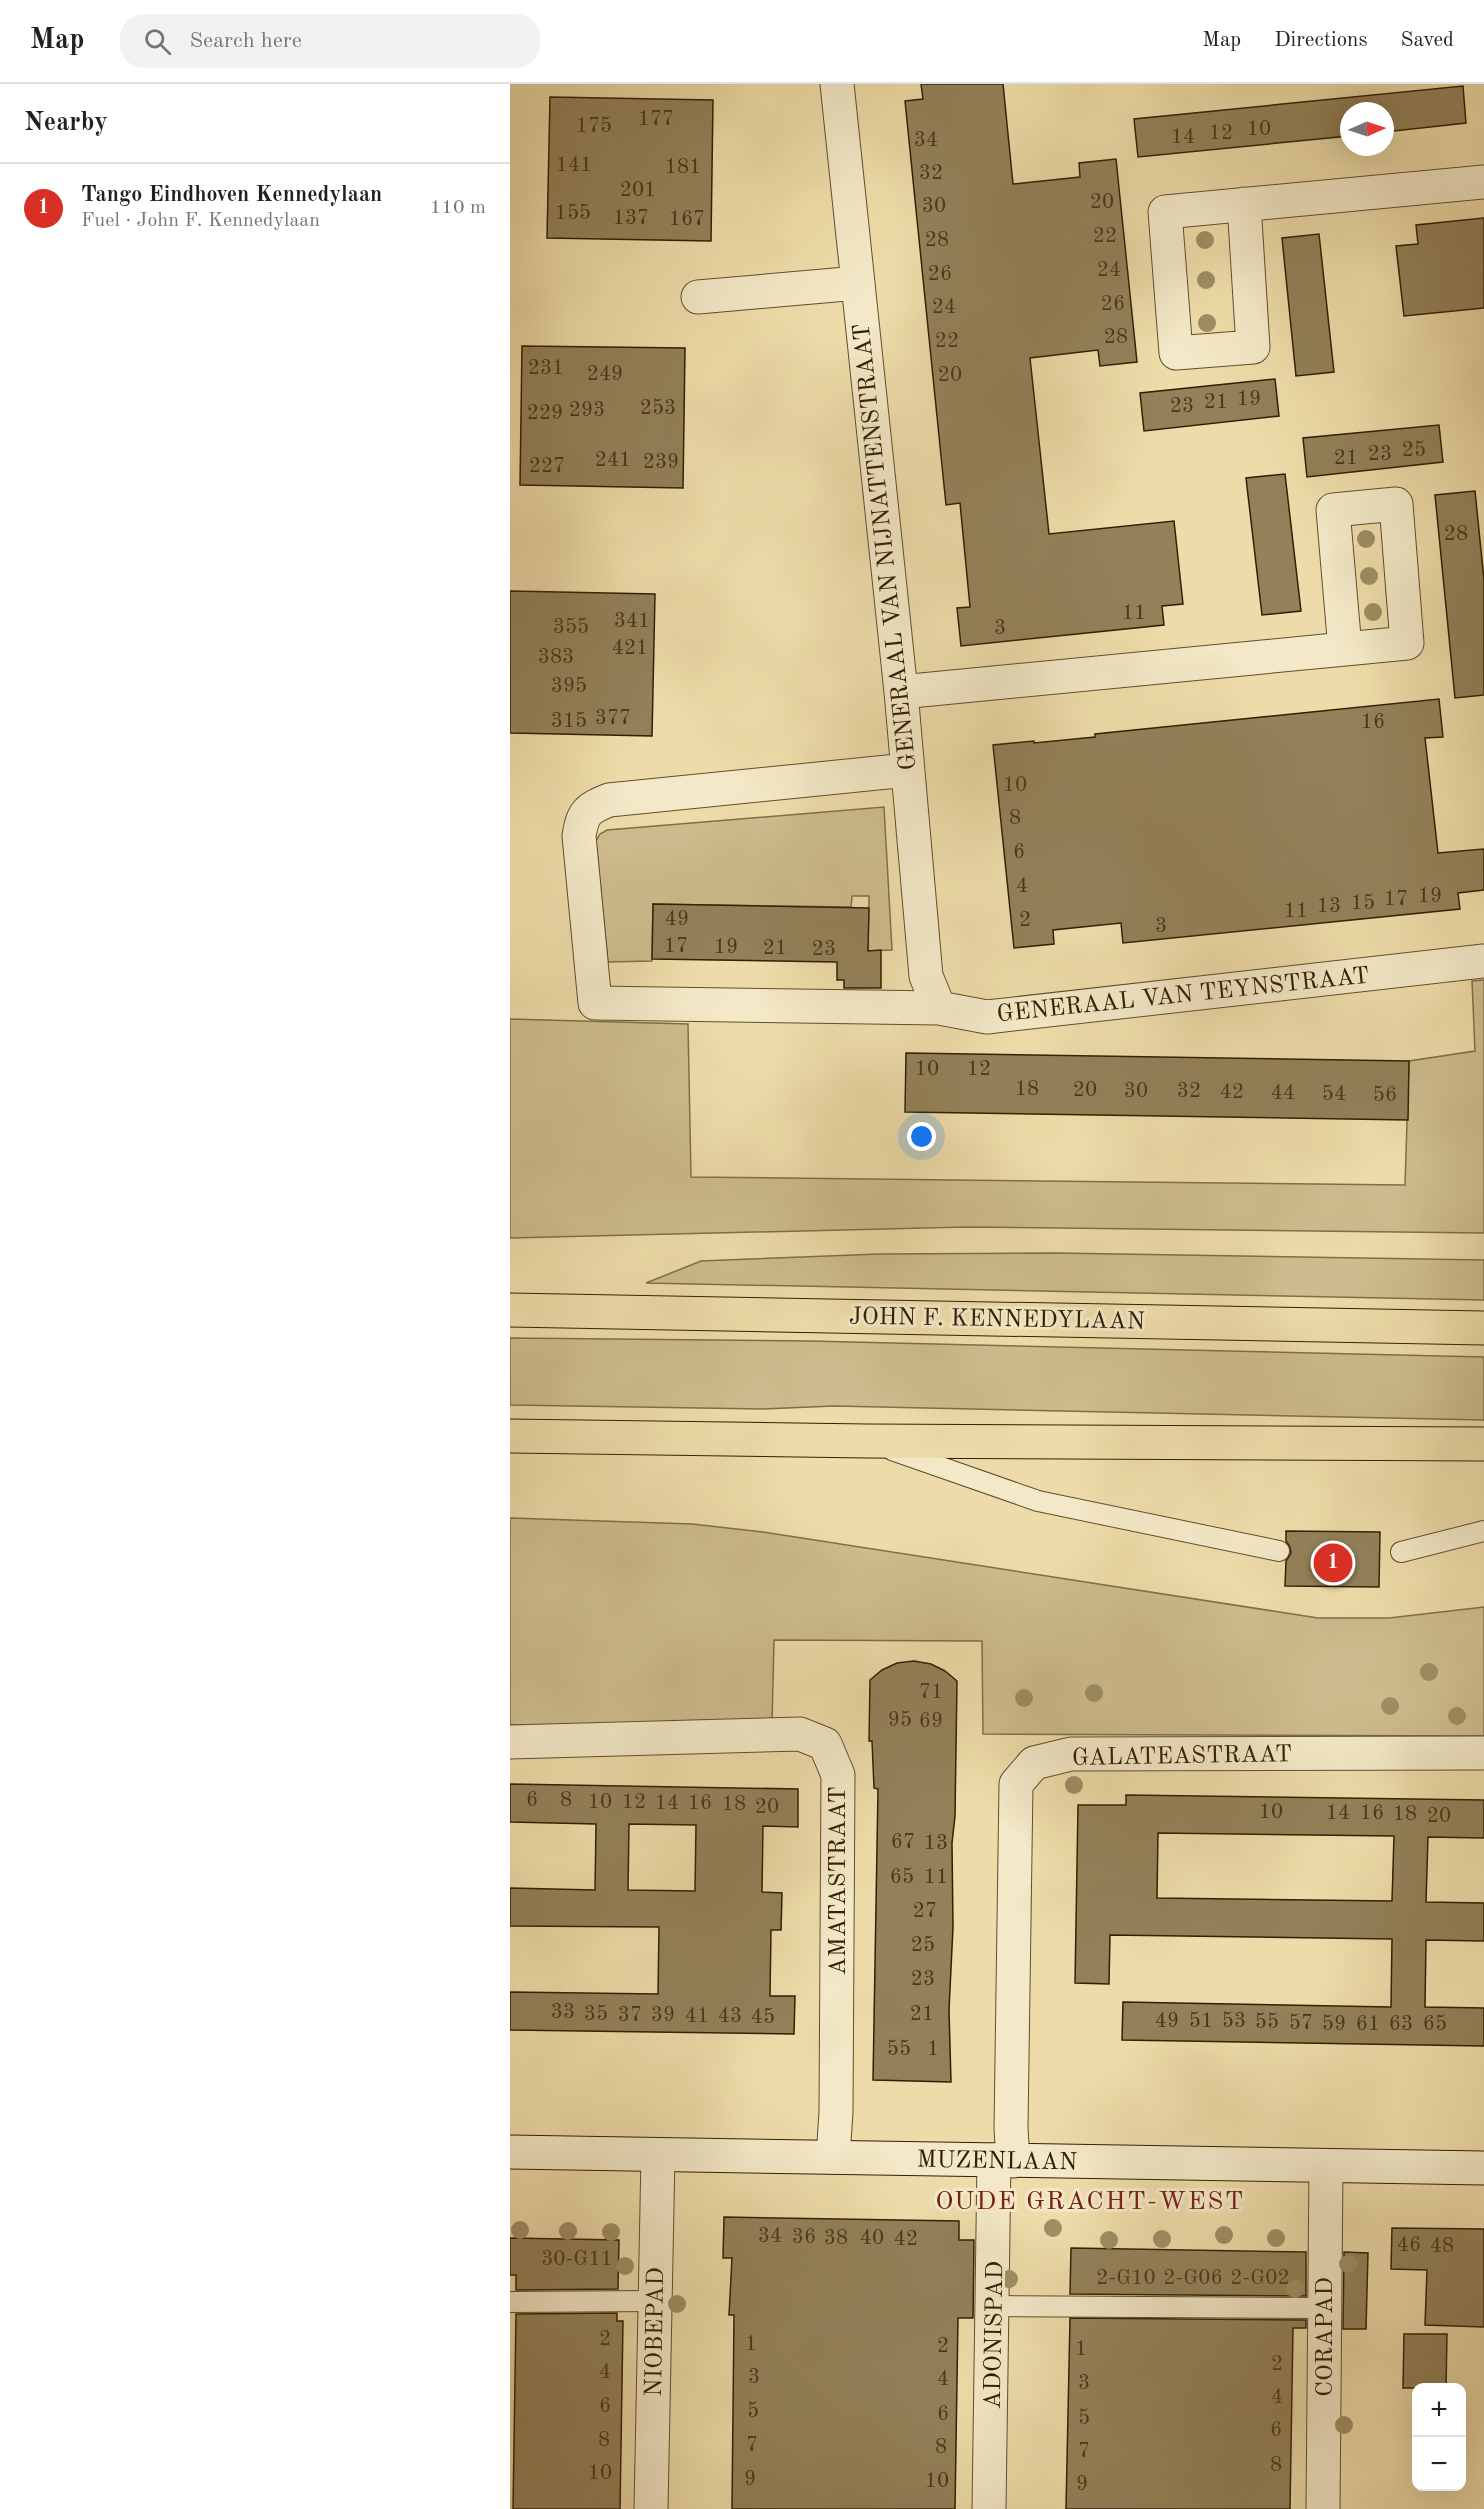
<!DOCTYPE html>
<html lang="en">
<head>
<meta charset="utf-8">
<style>
	body { margin:0; font-family:"Old Standard TT",serif; background:#f2f2f2; color:#202124 }
	.controls { position:absolute; right:18px; bottom:18px; display:grid; overflow:hidden; border-radius:12px; box-shadow:0 6px 24px #0002 }
	.controls button { width:54px; height:54px; display:grid; place-items:center; padding:0; border:0; border-bottom:2px solid #e0e0e0; background:#fff; color:#202124; font:30px sans-serif }
	.compass { position:absolute; left:830px; top:18px; width:54px; height:54px; border-radius:50%; background:#fff; box-shadow:0 6px 24px #0002; rotate:87deg }
	.you { position:absolute; left:412px; top:1053px; width:21px; height:21px; margin:-15px; border:4px solid #fff; border-radius:50%; background:#1a73e8; box-shadow:0 0 0 9px #1a73e833 }
	.badge { display:grid; place-items:center; width:39px; height:39px; border-radius:50%; background:#d93025; color:#fff; font-size:20px; font-weight:700 }
	.pin { position:absolute; translate:-50% -50%; border:3px solid #fff; box-shadow:0 2px 6px #0006 }
	.list { margin:0; padding:0; list-style:none }
	h2 { display:flex; justify-content:space-between; align-items:center; height:78px; margin:0; padding:0 24px; font-size:26px }
	h2 small { font-size:20px; font-weight:400; color:#757577 }
	.list li { display:grid; grid-template-columns:39px 1fr auto; gap:18px; align-items:center; box-sizing:border-box; height:90px; padding:0 24px; border-top:2px solid #e0e0e0 }
	.list b { display:block; font-size:22px; white-space:nowrap }
	.list p { margin:0; font-size:20px; white-space:nowrap; color:#757577 }
	.list em { font-size:20px; font-style:normal; color:#757577 }
	.icon { flex:none; width:33px; height:33px; fill:none; stroke:currentColor; stroke-width:2; stroke-linecap:round; stroke-linejoin:round }
	.map { position:relative; flex:none; width:974px; height:2425px; overflow:hidden }
	header { display:flex; align-items:center; gap:36px; box-sizing:border-box; height:84px; padding:0 30px; background:#fff; border-bottom:2px solid #e0e0e0 }
	header strong { font-size:28px }
	nav { display:flex; gap:33px; margin-inline-start:auto; font-size:21px }
	.search { width:420px; height:54px; background:#f2f2f2; display:flex; align-items:center; gap:15px; box-sizing:border-box; padding:0 21px; border-radius:24px; color:#757577; font-size:22px }
	main { display:flex }
	aside { flex:1; background:#fff }
	.map>svg:first-child { display:block }
	.green { fill:#cdbc8d; stroke:#806e48; stroke-width:1.5 }
	.building { fill:#938159; stroke:#321f03; stroke-width:1.5; fill-rule:evenodd }
	.lines { fill:none; stroke-linecap:round; stroke-linejoin:round }
	.lane-casing { stroke:#614e2c; stroke-width:22 }
	.street-casing { stroke:#614e2c; stroke-width:35 }
	.secondary-casing { stroke:#321f03; stroke-width:35 }
	.primary-casing { stroke:#321f03; stroke-width:35 }
	.lane { stroke:#f3e8c7; stroke-width:20 }
	.street { stroke:#f3e8c7; stroke-width:33 }
	.secondary { stroke:#f3e8c7; stroke-width:33 }
	.primary { stroke:#eddca9; stroke-width:33 }
	.tree { fill:#9f8e64 }
	.labels { text-anchor:middle; stroke-width:6; stroke-linejoin:round; paint-order:stroke }
	.number-label { font-size:21px; fill:#4a3818 }
	.street-label { font-size:24px; fill:#321f03; stroke:#f3e8c7 }
	.neighbourhood-label { font-size:26px; letter-spacing:1.5px; fill:#7a1f14; stroke:#f3e8c7 }
</style>
</head>
<body>
<header>
<strong>Map</strong>
<div class="search"><svg class="icon" aria-label="search" viewBox="0 0 24 24"><circle cx="10" cy="10" r="6"/><path d="M15 15l6 6"/></svg>Search here</div>
<nav><a>Map</a><a>Directions</a><a>Saved</a></nav>
</header>
<main>
<aside>
<h2>Nearby<small></small></h2>
<ul class="list">
<li><span class="badge">1</span><div><b>Tango Eindhoven Kennedylaan</b><p>Fuel · John F. Kennedylaan</p></div><em>110 m</em></li>
</ul>
</aside>
<div class="map">
<svg width="974" height="2425" viewBox="0 0 974 2425">
	<rect width="100%" height="100%" fill="#eddca9"/>
	<filter id="stains"><feTurbulence type="fractalNoise" baseFrequency=".00333" numOctaves="4"/><feColorMatrix values="0 0 0 0 .2 0 0 0 0 .09 0 0 0 0 .02 0 0 0 .5 -.17"/></filter>
	<radialGradient id="worn" r=".72"><stop offset=".6" stop-color="#630" stop-opacity="0"/><stop offset="1" stop-color="#630" stop-opacity=".3"/></radialGradient>
	<path class="green" d="M 374,723 L 382,866 L 358,867 L 359,812 L 342,812 L 341,823 L 143,820 L 142,877 L 98,878 L 86,757 L 90,750 L 97,746 Z
		M 974,896 L 974,1149 L 455,1143 L 0,1154 L 0,935 L 178,940 L 181,1093 L 895,1101 L 899,977 L 965,967 L 962,897 Z
		M 546,1169 L 974,1176 L 974,1216 L 136,1199 L 191,1177 L 370,1170 Z
		M 0,1254 L 300,1257 L 974,1273 L 974,1336 L 324,1322 L 253,1325 L 0,1321 Z
		M 0,1434 L 182,1440 L 253,1448 L 808,1534 L 879,1534 L 974,1523 L 974,1652 L 473,1650 L 472,1557 L 264,1556 L 262,1640 L 0,1641 Z"/>
	<path class="building" d="M 411,0 L 493,0 L 503,100 L 570,93 L 569,79 L 606,75 L 627,278 L 590,282 L 588,266 L 520,274 L 539,450 L 664,437 L 673,520 L 652,522 L 654,541 L 451,562 L 447,524 L 460,523 L 450,419 L 436,421 L 395,17 L 413,15 Z
		M 953,2 L 956,39 L 875,48 L 875,27 L 839,27 L 839,52 L 628,73 L 624,35 Z
		M 40,13 L 203,16 L 201,157 L 37,154 Z
		M 974,134 L 974,224 L 894,232 L 886,162 L 908,160 L 906,141 Z
		M 809,150 L 824,288 L 786,292 L 772,154 Z
		M 12,262 L 175,264 L 173,404 L 10,401 Z
		M 765,295 L 769,332 L 634,347 L 630,309 Z
		M 929,341 L 933,378 L 797,393 L 793,354 Z
		M 775,390 L 791,527 L 752,531 L 736,394 Z
		M 965,407 L 974,496 L 974,611 L 945,614 L 925,411 Z
		M 0,507 L 145,510 L 142,652 L 0,649 Z
		M 929,615 L 933,653 L 915,654 L 928,769 L 974,765 L 974,806 L 948,809 L 950,825 L 613,859 L 611,839 L 543,846 L 544,860 L 504,864 L 483,661 L 524,657 L 524,659 L 585,653 L 585,650 Z
		M 143,820 L 359,824 L 358,867 L 371,866 L 371,904 L 334,904 L 334,896 L 327,896 L 327,878 L 142,875 Z
		M 396,969 L 899,977 L 898,1036 L 395,1028 Z
		M 776,1447 L 870,1448 L 869,1503 L 775,1502 L 776,1477 L 781,1469 L 780,1463 L 776,1457 Z
		M 404,1577 L 421,1580 L 435,1587 L 447,1597 L 445,1732 L 442,1759 L 443,1843 L 439,1926 L 441,1998 L 363,1996 L 368,1705 L 364,1704 L 362,1657 L 359,1657 L 360,1596 L 372,1586 L 387,1579 Z
		M 0,1700 L 288,1705 L 288,1743 L 253,1742 L 252,1808 L 272,1809 L 271,1846 L 261,1846 L 260,1912 L 285,1912 L 284,1950 L 0,1946 L 0,1908 L 148,1910 L 149,1843 L 0,1842 L 0,1804 L 85,1806 L 86,1740 L 0,1738 ZM 119,1740 L 186,1741 L 185,1807 L 118,1806 Z
		M 616,1711 L 974,1716 L 974,1754 L 918,1753 L 916,1818 L 974,1819 L 974,1857 L 916,1856 L 915,1923 L 974,1924 L 974,1962 L 612,1956 L 613,1918 L 881,1923 L 882,1855 L 600,1851 L 599,1900 L 565,1899 L 568,1721 L 616,1721 ZM 648,1749 L 884,1752 L 882,1817 L 647,1814 Z
		M 214,2133 L 449,2137 L 449,2156 L 464,2156 L 463,2234 L 448,2234 L 445,2425 L 222,2425 L 224,2231 L 219,2231 L 222,2174 L 213,2174 Z
		M 882,2144 L 974,2145 L 974,2243 L 915,2241 L 917,2186 L 881,2185 Z
		M 0,2154 L 109,2156 L 108,2205 L 6,2206 L 6,2191 L 0,2191 Z
		M 561,2164 L 796,2168 L 796,2212 L 560,2210 Z
		M 834,2168 L 858,2169 L 856,2245 L 833,2245 Z
		M 107,2229 L 107,2237 L 113,2237 L 110,2425 L 3,2425 L 6,2230 Z
		M 560,2234 L 796,2236 L 796,2244 L 783,2244 L 780,2425 L 556,2425 Z
		M 894,2250 L 937,2250 L 936,2304 L 893,2304 Z"/>
	<g class="lines">
		<g class="lane-casing">
			<path id="lane" d="M 382,1366 L 528,1417 L 769,1467
				M 891,1468 L 974,1447
				M 0,2218 L 145,2217
				M 484,2222 L 814,2224"/>
		</g>
		<g class="street-casing">
			<path id="street" d="M 327,0 L 391,608 L 416,892 L 429,924
				M 734,120 L 743,263 L 666,269 L 655,128 L 974,98
				M 188,213 L 348,199
				M 391,608 L 835,565 L 897,559 L 886,420 L 823,426 L 835,565
				M 397,686 L 99,716 C 77,725 73,728 69,752 L 85,919 L 429,924 L 477,933 L 974,877
				M 0,1658 L 290,1650 L 315,1660 L 328,1691 L 326,2028 L 323,2073
				M 503,2077 L 501,2044 L 506,1700 L 524,1679 L 561,1670 L 974,1669
				M 141,2425 L 148,2071
				M 479,2425 L 484,2076
				M 813,2425 L 816,2082"/>
		</g>
		<g class="secondary-casing">
			<path id="secondary" d="M 0,2068 L 974,2084"/>
		</g>
		<g class="primary-casing">
			<path id="primary" d="M 0,1226 L 974,1244
				M 0,1352 L 357,1357 L 974,1360"/>
		</g>
		<use href="#lane" class="lane"/>
		<use href="#street" class="street"/>
		<use href="#secondary" class="secondary"/>
		<use href="#primary" class="primary"/>
	</g>
	<g class="tree">
		<circle cx="695" cy="156" r="9"/>
		<circle cx="696" cy="196" r="9"/>
		<circle cx="697" cy="239" r="9"/>
		<circle cx="856" cy="455" r="9"/>
		<circle cx="859" cy="492" r="9"/>
		<circle cx="863" cy="528" r="9"/>
		<circle cx="919" cy="1588" r="9"/>
		<circle cx="584" cy="1609" r="9"/>
		<circle cx="514" cy="1614" r="9"/>
		<circle cx="880" cy="1622" r="9"/>
		<circle cx="947" cy="1632" r="9"/>
		<circle cx="564" cy="1701" r="9"/>
		<circle cx="543" cy="2144" r="9"/>
		<circle cx="10" cy="2146" r="9"/>
		<circle cx="58" cy="2147" r="9"/>
		<circle cx="101" cy="2148" r="9"/>
		<circle cx="714" cy="2151" r="9"/>
		<circle cx="766" cy="2154" r="9"/>
		<circle cx="652" cy="2155" r="9"/>
		<circle cx="599" cy="2156" r="9"/>
		<circle cx="838" cy="2180" r="9"/>
		<circle cx="115" cy="2182" r="9"/>
		<circle cx="499" cy="2195" r="9"/>
		<circle cx="785" cy="2205" r="9"/>
		<circle cx="167" cy="2220" r="9"/>
		<circle cx="834" cy="2341" r="9"/>
	</g>
	<g class="labels">
		<g class="number-label">
			<text x="146" y="41">177</text>
			<text x="84" y="48">175</text>
			<text x="749" y="51">10</text>
			<text x="711" y="55">12</text>
			<text x="673" y="59">14</text>
			<text x="416" y="62">34</text>
			<text x="64" y="87">141</text>
			<text x="173" y="89">181</text>
			<text x="421" y="95">32</text>
			<text x="128" y="112">201</text>
			<text x="592" y="124">20</text>
			<text x="424" y="128">30</text>
			<text x="63" y="135">155</text>
			<text x="121" y="140">137</text>
			<text x="177" y="141">167</text>
			<text x="595" y="158">22</text>
			<text x="427" y="162">28</text>
			<text x="599" y="192">24</text>
			<text x="430" y="196">26</text>
			<text x="603" y="226">26</text>
			<text x="434" y="229">24</text>
			<text x="606" y="259">28</text>
			<text x="437" y="263">22</text>
			<text x="36" y="290">231</text>
			<text x="95" y="296">249</text>
			<text x="440" y="297">20</text>
			<text x="739" y="321">19</text>
			<text x="706" y="324">21</text>
			<text x="672" y="328">23</text>
			<text x="148" y="330">253</text>
			<text x="77" y="332">293</text>
			<text x="35" y="335">229</text>
			<text x="904" y="372">25</text>
			<text x="870" y="376">23</text>
			<text x="836" y="380">21</text>
			<text x="103" y="382">241</text>
			<text x="151" y="384">239</text>
			<text x="37" y="388">227</text>
			<text x="946" y="456">28</text>
			<text x="624" y="535">11</text>
			<text x="122" y="543">341</text>
			<text x="61" y="549">355</text>
			<text x="490" y="550">3</text>
			<text x="120" y="570">421</text>
			<text x="46" y="579">383</text>
			<text x="59" y="608">395</text>
			<text x="103" y="640">377</text>
			<text x="59" y="643">315</text>
			<text x="863" y="644">16</text>
			<text x="505" y="707">10</text>
			<text x="505" y="740">8</text>
			<text x="509" y="774">6</text>
			<text x="512" y="808">4</text>
			<text x="920" y="818">19</text>
			<text x="886" y="821">17</text>
			<text x="853" y="825">15</text>
			<text x="819" y="828">13</text>
			<text x="786" y="833">11</text>
			<text x="167" y="841">49</text>
			<text x="515" y="842">2</text>
			<text x="651" y="848">3</text>
			<text x="166" y="868">17</text>
			<text x="216" y="869">19</text>
			<text x="265" y="870">21</text>
			<text x="314" y="871">23</text>
			<text x="417" y="991">10</text>
			<text x="469" y="991">12</text>
			<text x="517" y="1011">18</text>
			<text x="575" y="1012">20</text>
			<text x="626" y="1013">30</text>
			<text x="679" y="1013">32</text>
			<text x="722" y="1014">42</text>
			<text x="773" y="1015">44</text>
			<text x="824" y="1016">54</text>
			<text x="875" y="1017">56</text>
			<text x="421" y="1614">71</text>
			<text x="390" y="1642">95</text>
			<text x="421" y="1643">69</text>
			<text x="22" y="1722">6</text>
			<text x="56" y="1722">8</text>
			<text x="90" y="1724">10</text>
			<text x="124" y="1724">12</text>
			<text x="157" y="1725">14</text>
			<text x="190" y="1725">16</text>
			<text x="224" y="1726">18</text>
			<text x="257" y="1729">20</text>
			<text x="761" y="1734">10</text>
			<text x="828" y="1735">14</text>
			<text x="862" y="1735">16</text>
			<text x="895" y="1736">18</text>
			<text x="929" y="1738">20</text>
			<text x="393" y="1764">67</text>
			<text x="426" y="1765">13</text>
			<text x="392" y="1799">65</text>
			<text x="426" y="1799">11</text>
			<text x="415" y="1833">27</text>
			<text x="413" y="1867">25</text>
			<text x="413" y="1901">23</text>
			<text x="53" y="1934">33</text>
			<text x="86" y="1936">35</text>
			<text x="412" y="1936">21</text>
			<text x="120" y="1937">37</text>
			<text x="153" y="1937">39</text>
			<text x="187" y="1938">41</text>
			<text x="220" y="1938">43</text>
			<text x="253" y="1939">45</text>
			<text x="657" y="1943">49</text>
			<text x="691" y="1943">51</text>
			<text x="724" y="1943">53</text>
			<text x="757" y="1944">55</text>
			<text x="791" y="1945">57</text>
			<text x="824" y="1946">59</text>
			<text x="858" y="1946">61</text>
			<text x="891" y="1946">63</text>
			<text x="925" y="1946">65</text>
			<text x="389" y="1971">55</text>
			<text x="423" y="1971">1</text>
			<text x="260" y="2158">34</text>
			<text x="294" y="2159">36</text>
			<text x="326" y="2160">38</text>
			<text x="362" y="2160">40</text>
			<text x="396" y="2161">42</text>
			<text x="899" y="2167">46</text>
			<text x="932" y="2168">48</text>
			<text x="67" y="2181">30-G11</text>
			<text x="616" y="2200">2-G10</text>
			<text x="683" y="2200">2-G06</text>
			<text x="750" y="2200">2-G02</text>
			<text x="95" y="2261">2</text>
			<text x="241" y="2266">1</text>
			<text x="433" y="2268">2</text>
			<text x="571" y="2271">1</text>
			<text x="767" y="2286">2</text>
			<text x="95" y="2294">4</text>
			<text x="244" y="2299">3</text>
			<text x="433" y="2301">4</text>
			<text x="574" y="2305">3</text>
			<text x="767" y="2319">4</text>
			<text x="95" y="2328">6</text>
			<text x="243" y="2333">5</text>
			<text x="433" y="2336">6</text>
			<text x="574" y="2340">5</text>
			<text x="766" y="2352">6</text>
			<text x="94" y="2362">8</text>
			<text x="242" y="2367">7</text>
			<text x="431" y="2369">8</text>
			<text x="574" y="2373">7</text>
			<text x="766" y="2387">8</text>
			<text x="90" y="2395">10</text>
			<text x="240" y="2401">9</text>
			<text x="427" y="2403">10</text>
			<text x="572" y="2406">9</text>
		</g>
		<g class="street-label">
			<text transform="translate(374 463) rotate(-96)" y="8">GENERAAL VAN NIJNATTENSTRAAT</text>
			<text transform="translate(673 910) rotate(-6)" y="8">GENERAAL VAN TEYNSTRAAT</text>
			<text transform="translate(487 1234) rotate(1)" y="8">JOHN F. KENNEDYLAAN</text>
			<text transform="translate(672 1671) rotate(-1)" y="8">GALATEASTRAAT</text>
			<text transform="translate(327 1797) rotate(-90)" y="8">AMATASTRAAT</text>
			<text transform="translate(487 2076) rotate(1)" y="8">MUZENLAAN</text>
			<text transform="translate(144 2248) rotate(-89)" y="8">NIOBEPAD</text>
			<text transform="translate(483 2251) rotate(-89)" y="8">ADONISPAD</text>
			<text transform="translate(814 2253) rotate(-90)" y="8">CORAPAD</text>
		</g>
		<g class="neighbourhood-label">
			<text x="580" y="2125">OUDE GRACHT-WEST</text>
		</g>
	</g>
	<rect width="100%" height="100%" filter="url(#stains)"/>
	<rect width="100%" height="100%" fill="url(#worn)"/>
</svg>
<div class="controls">
<button>+</button>
<button>−</button>
</div>
<svg class="compass" viewBox="-18 -18 36 36"><path d="M0-13l5 13h-10z" fill="#e53935"/><path d="M0 13l5-13h-10z" fill="#757577"/></svg>
<div class="you"></div>
<div class="pin badge" style="left:823px;top:1479px">1</div>
</div>
</main>
</body>
</html>
